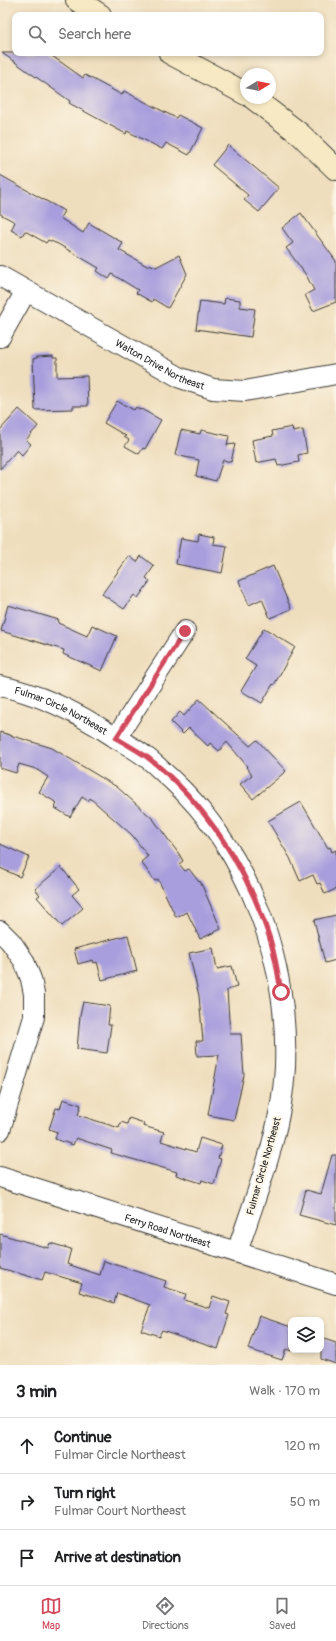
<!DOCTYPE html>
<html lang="en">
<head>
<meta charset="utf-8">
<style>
	body { margin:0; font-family:Pangolin,sans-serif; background:#f2f2f2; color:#202124 }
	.controls { position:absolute; right:12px; bottom:12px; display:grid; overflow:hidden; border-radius:8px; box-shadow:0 2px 6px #0003 }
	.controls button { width:36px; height:36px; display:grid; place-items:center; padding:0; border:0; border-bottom:1px solid #e0e0e0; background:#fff; color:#202124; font:20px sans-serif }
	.compass { position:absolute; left:240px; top:68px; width:36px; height:36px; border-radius:50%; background:#fff; box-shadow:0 2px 6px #0003; rotate:80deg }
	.stop { position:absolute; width:12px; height:12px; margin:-9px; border:3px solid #d1495b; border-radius:50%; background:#fff }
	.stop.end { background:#d1495b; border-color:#fff; box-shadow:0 1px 4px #0008 }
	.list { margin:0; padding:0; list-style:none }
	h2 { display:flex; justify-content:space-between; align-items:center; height:52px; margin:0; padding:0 16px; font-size:17px }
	h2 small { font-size:13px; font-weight:400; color:#757577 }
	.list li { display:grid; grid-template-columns:26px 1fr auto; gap:12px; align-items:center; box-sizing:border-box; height:56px; padding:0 16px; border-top:1px solid #e0e0e0 }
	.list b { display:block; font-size:15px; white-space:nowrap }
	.list p { margin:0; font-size:13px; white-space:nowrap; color:#757577 }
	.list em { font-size:13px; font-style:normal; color:#757577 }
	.icon { flex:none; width:22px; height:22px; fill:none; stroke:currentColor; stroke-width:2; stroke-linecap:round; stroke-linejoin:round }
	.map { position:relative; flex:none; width:336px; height:1365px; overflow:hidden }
	.search { position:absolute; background:#fff; box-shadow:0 2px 6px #0003; left:12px; right:12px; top:12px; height:44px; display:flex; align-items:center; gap:10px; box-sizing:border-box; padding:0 14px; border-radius:8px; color:#757577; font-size:15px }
	.sheet { height:220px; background:#fff }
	nav { display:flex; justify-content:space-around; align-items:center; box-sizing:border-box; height:56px; border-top:1px solid #e0e0e0; background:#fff; font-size:11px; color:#757577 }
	nav a { display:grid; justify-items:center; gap:2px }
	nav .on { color:#d1495b }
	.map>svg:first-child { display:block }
	.building { fill:#a89edd }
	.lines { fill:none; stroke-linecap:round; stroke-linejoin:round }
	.street-casing { stroke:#3c3934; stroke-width:22 }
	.secondary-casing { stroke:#3c3934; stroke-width:24 }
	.street { stroke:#fff; stroke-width:20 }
	.secondary { stroke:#f7e9c3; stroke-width:22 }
	.route { stroke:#d1495b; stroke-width:5 }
	.labels { text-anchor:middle; stroke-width:4; stroke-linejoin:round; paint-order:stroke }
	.street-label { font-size:10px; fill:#1c1c1c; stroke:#fcf5e5 }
</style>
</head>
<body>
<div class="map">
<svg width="336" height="1365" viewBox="0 0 336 1365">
	<rect width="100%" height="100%" fill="#fcf5e5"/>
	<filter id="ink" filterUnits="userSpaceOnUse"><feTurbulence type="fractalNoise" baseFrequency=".025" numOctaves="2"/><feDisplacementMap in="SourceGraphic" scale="8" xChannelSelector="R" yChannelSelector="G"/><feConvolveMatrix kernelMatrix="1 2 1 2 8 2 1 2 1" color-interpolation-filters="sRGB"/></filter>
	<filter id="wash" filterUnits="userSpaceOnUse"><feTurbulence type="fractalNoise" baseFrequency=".012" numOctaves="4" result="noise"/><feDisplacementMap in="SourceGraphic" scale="16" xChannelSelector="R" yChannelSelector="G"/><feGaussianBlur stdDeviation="0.9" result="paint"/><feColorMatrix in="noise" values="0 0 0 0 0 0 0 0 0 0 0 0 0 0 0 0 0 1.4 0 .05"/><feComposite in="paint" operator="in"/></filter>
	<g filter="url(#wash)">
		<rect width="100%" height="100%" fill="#efdebd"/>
		<g id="blocks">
			<path class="building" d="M 2,53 L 48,53 L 83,78 L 85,75 L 122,95 L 124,91 L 176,118 L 178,115 L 203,128 L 189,155 L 166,143 L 162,149 L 127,131 L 126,134 L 69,103 L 70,101 Z
				M 228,145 L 279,188 L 259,212 L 244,200 L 248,195 L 212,165 Z
				M 0,175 L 64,211 L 60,218 L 83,233 L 89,223 L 123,243 L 119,250 L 147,266 L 149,264 L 156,267 L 179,255 L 187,274 L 168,308 L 153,299 L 152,302 L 136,293 L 138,290 L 112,274 L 109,279 L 97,271 L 99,268 L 58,244 L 48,240 L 46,243 L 25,231 L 22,236 L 11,230 L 15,222 L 0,214 Z
				M 301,213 L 336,261 L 336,302 L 313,311 L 305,295 L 314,290 L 306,275 L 286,248 L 293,243 L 282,228 Z
				M 225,298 L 240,300 L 240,307 L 255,309 L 251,337 L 196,329 L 200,301 L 224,304 Z
				M 53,356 L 53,358 L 57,358 L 57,377 L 87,376 L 88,406 L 73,406 L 73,409 L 35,410 L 33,359 L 37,358 L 37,357 Z
				M 117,401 L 134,410 L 136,407 L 140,410 L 141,409 L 161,420 L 145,449 L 143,448 L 139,454 L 125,446 L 129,440 L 124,437 L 126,436 L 104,423 Z
				M 19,409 L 38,426 L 26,440 L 31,444 L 22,455 L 17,450 L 0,469 L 0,430 Z
				M 292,427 L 293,432 L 303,430 L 307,453 L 298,455 L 299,462 L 278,466 L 276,459 L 256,463 L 252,440 L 273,436 L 272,431 Z
				M 181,430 L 200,434 L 201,430 L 229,436 L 227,445 L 235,444 L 231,462 L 223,460 L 216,481 L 196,476 L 199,460 L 175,455 Z
				M 199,534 L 214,537 L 213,544 L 227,546 L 222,573 L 176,564 L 181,538 L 198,541 Z
				M 129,556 L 137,562 L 141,556 L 154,566 L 146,578 L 150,581 L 138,598 L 134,595 L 124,609 L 102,594 Z
				M 273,566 L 291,609 L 270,618 L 262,599 L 249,605 L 239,581 Z
				M 8,605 L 59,620 L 58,623 L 87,636 L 92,625 L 117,636 L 102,671 L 63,654 L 64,650 L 1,631 Z
				M 264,628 L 295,647 L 274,685 L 273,684 L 262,703 L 241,691 L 256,666 L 245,659 Z
				M 199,699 L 250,746 L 257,740 L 286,771 L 253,799 L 240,784 L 252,775 L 246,767 L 247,766 L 227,742 L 219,751 L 210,743 L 208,746 L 189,728 L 183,734 L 171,722 L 180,712 L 184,716 Z
				M 0,732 L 52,748 L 117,787 L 153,819 L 179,854 L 183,861 L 179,864 L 185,871 L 189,869 L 199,882 L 200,881 L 221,929 L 200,939 L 187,912 L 176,917 L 158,879 L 155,881 L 141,862 L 148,856 L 132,835 L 90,798 L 88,801 L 82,797 L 70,817 L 55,808 L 57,803 L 39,792 L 48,777 L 36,769 L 19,764 L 16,773 L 0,768 Z
				M 301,802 L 328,848 L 330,847 L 332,852 L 336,850 L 336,889 L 325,894 L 320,883 L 317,884 L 313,875 L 300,881 L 290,858 L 268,821 Z
				M 0,844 L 29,857 L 20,877 L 0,868 Z
				M 61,867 L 79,889 L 72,895 L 83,908 L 62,926 L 37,897 L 40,895 L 35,889 Z
				M 336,915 L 336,960 L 325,963 L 314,920 Z
				M 128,935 L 137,971 L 102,980 L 97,962 L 94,963 L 93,960 L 78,964 L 74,949 Z
				M 213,948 L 217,969 L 232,966 L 237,987 L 227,990 L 230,1034 L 241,1034 L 244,1075 L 234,1120 L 208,1115 L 219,1055 L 197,1056 L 196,1041 L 203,1041 L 199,996 L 189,953 Z
				M 83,1002 L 110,1006 L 108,1025 L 111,1025 L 107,1053 L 77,1049 L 80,1016 Z
				M 63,1099 L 81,1105 L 78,1115 L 119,1128 L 121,1122 L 127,1124 L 129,1118 L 144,1123 L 143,1126 L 164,1132 L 161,1141 L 196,1152 L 200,1138 L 222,1145 L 218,1158 L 221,1159 L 214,1184 L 202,1180 L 201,1183 L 176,1175 L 177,1172 L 111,1153 L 112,1150 L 76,1138 L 73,1145 L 55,1139 L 57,1132 L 49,1129 L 56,1108 L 60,1109 Z
				M 332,1155 L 336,1155 L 336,1225 L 299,1215 L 306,1190 L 321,1194 Z
				M 0,1234 L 48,1248 L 50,1243 L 71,1249 L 67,1264 L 100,1275 L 104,1261 L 166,1281 L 164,1287 L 186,1294 L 184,1300 L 209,1308 L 213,1296 L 230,1302 L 226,1314 L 229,1315 L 218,1349 L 162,1330 L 159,1336 L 141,1330 L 150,1305 L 117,1293 L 114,1303 L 79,1292 L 82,1283 L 45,1272 L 42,1280 L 0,1268 Z
				M 259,1316 L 291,1327 L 291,1351 L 286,1349 L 282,1360 L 248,1349 Z
				M 321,1338 L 336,1343 L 336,1364 L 321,1359 Z"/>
		</g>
	</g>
	<g filter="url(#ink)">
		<use href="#blocks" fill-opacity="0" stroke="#3c3934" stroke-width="1"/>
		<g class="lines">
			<g class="street-casing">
				<g id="street">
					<path id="s1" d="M 0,276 L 181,378 L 213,389 L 245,391 L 336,374"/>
					<path d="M 0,337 L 26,291"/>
					<path id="s2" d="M 0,686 C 41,694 78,713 113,736 C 124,743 136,749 146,757 C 154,763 162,771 170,778 C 249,851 289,960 285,1067 C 282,1131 257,1192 237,1252"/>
					<path d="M 116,738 L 185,631"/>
					<path d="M 0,931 L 11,942 L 24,961 L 31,979 L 34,994 L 34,1017 L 0,1130"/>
					<path id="s3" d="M 0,1177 L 336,1284"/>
				</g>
			</g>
			<g class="secondary-casing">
				<path id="secondary" d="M 77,0 L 100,15
					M 170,53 L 246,94
					M 253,98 L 300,134 L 336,169"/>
			</g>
			<use href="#street" class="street"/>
			<use href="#secondary" class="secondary"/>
		</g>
	</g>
	<g class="lines" filter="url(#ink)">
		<path class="route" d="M 185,631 L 116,738 C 126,744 137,750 147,757 C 204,801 247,868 269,936 C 275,954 278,973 281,992"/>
	</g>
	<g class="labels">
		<g class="street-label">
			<text dy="4" stroke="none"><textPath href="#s1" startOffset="183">Walton Drive Northeast</textPath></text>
			<text dy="4" stroke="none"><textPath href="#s2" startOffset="66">Fulmar Circle Northeast</textPath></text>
			<text transform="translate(263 1166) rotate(-74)" y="4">Fulmar Circle Northeast</text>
			<text dy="4" stroke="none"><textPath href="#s3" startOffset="176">Ferry Road Northeast</textPath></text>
		</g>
	</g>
</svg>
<div class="controls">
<button><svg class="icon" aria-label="layers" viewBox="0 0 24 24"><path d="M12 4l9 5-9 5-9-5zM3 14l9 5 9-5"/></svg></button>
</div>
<svg class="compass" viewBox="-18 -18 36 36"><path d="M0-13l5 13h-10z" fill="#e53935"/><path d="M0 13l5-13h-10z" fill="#757577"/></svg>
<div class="stop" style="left:281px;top:992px"></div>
<div class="stop end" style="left:185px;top:631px"></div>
<div class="search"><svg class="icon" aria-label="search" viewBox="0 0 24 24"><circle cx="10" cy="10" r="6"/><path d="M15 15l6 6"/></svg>Search here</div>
</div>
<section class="sheet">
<h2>3 min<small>Walk · 170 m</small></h2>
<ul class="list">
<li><svg class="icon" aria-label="ahead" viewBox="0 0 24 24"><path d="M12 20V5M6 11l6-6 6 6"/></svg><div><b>Continue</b><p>Fulmar Circle Northeast</p></div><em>120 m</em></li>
<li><svg class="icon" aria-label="right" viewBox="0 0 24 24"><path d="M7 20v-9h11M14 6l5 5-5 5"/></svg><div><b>Turn right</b><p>Fulmar Court Northeast</p></div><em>50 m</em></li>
<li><svg class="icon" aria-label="arrive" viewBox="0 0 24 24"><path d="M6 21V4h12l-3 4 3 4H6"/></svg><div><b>Arrive at destination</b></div></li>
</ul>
</section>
<nav>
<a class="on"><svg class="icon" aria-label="map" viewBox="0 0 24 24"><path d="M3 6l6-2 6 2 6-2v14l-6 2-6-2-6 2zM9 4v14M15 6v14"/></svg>Map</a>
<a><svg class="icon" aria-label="directions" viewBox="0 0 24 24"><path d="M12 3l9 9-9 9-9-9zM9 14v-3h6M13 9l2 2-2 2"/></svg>Directions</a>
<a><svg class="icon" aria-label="saved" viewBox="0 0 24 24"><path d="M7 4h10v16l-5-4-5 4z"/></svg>Saved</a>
</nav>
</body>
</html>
